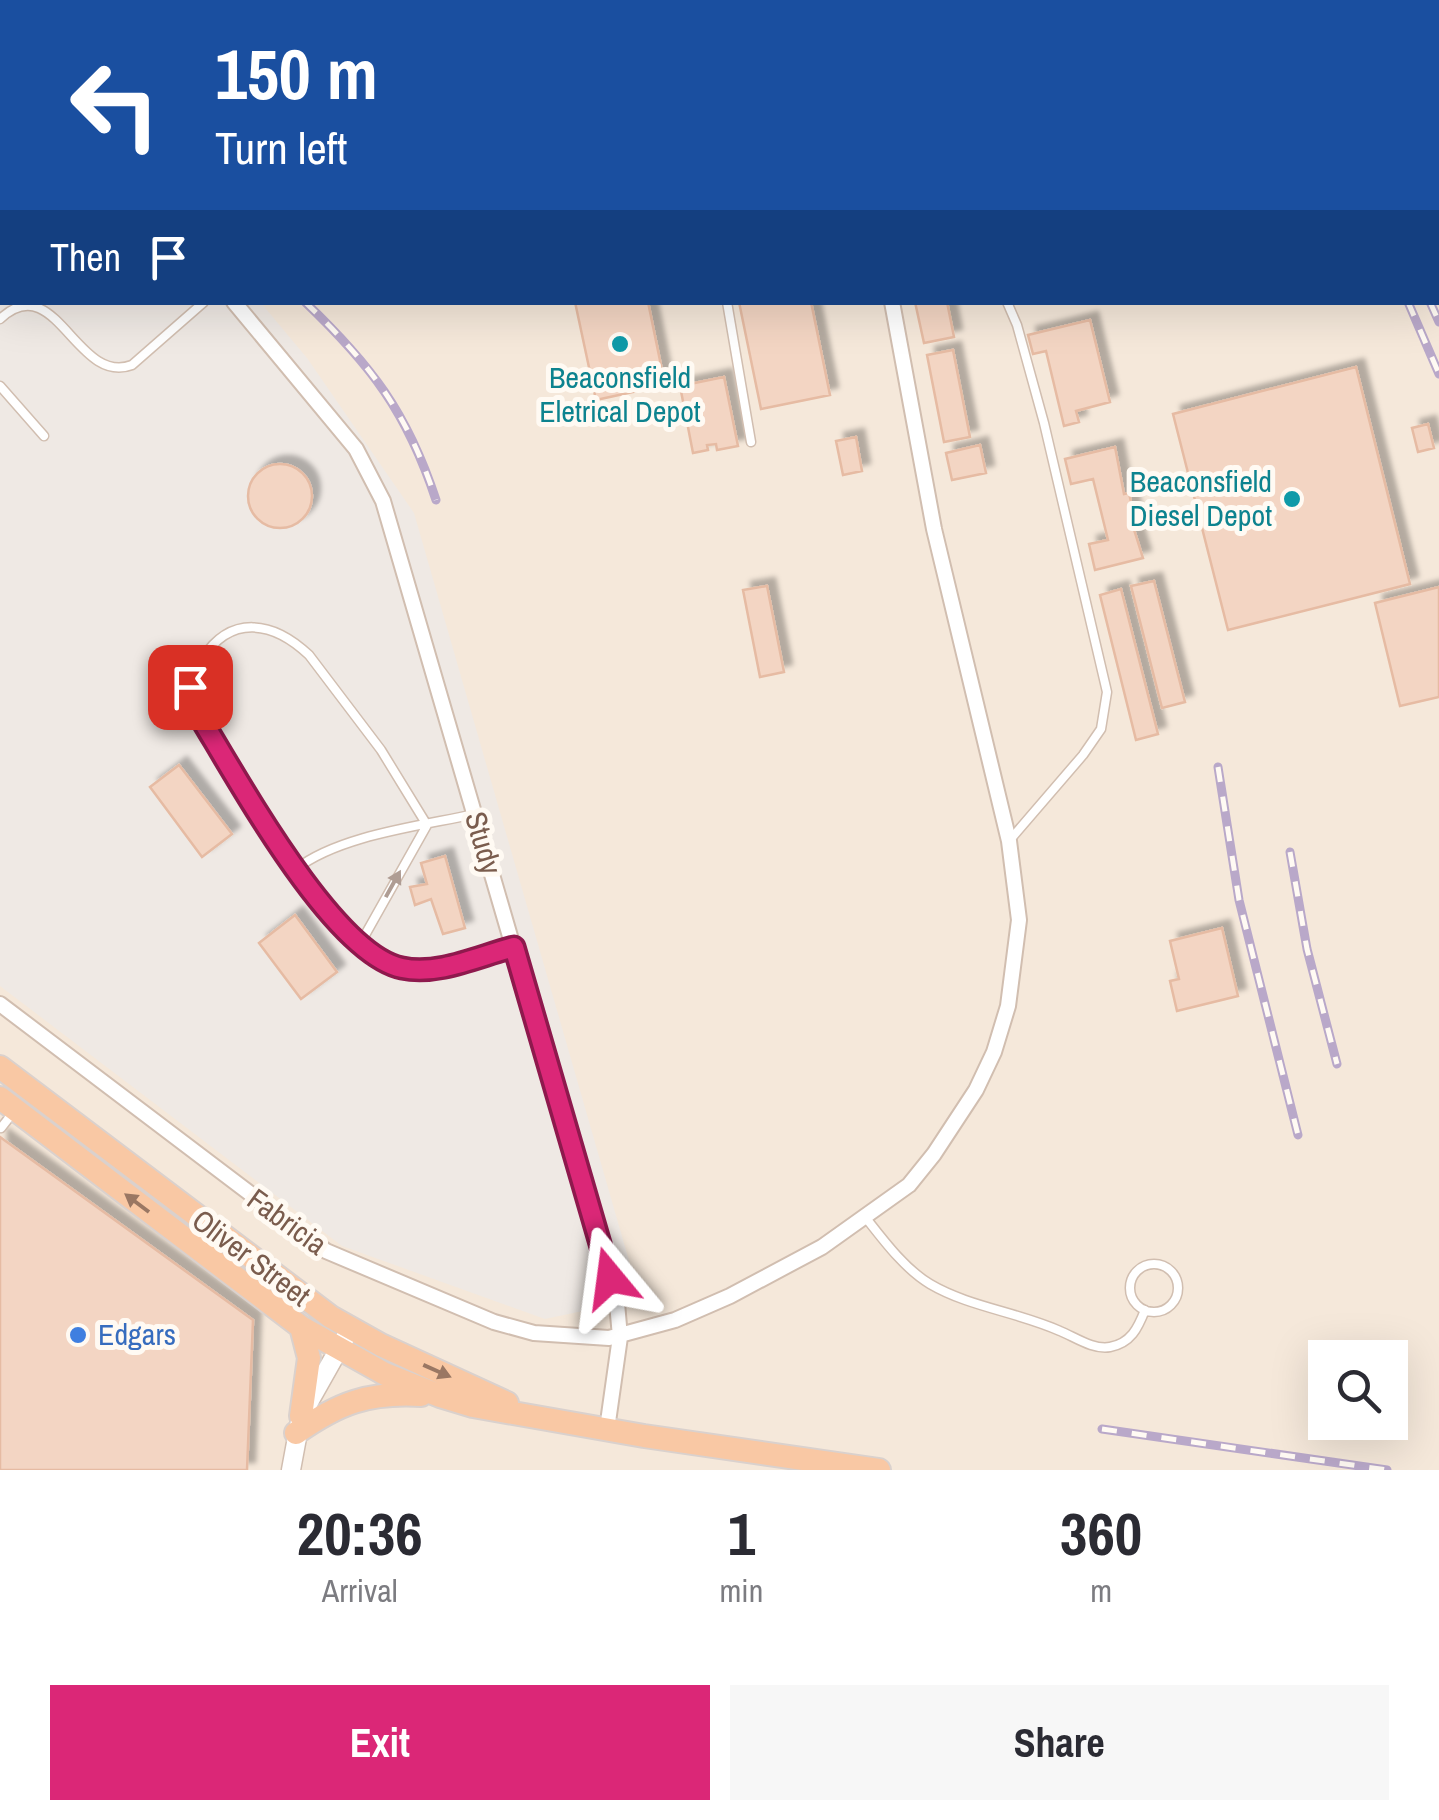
<!DOCTYPE html>
<style>
body{margin:0;font-family:"Archivo Narrow",sans-serif;background:#f7f7f7;color:#2b2b33;height:100vh;display:flex;flex-direction:column;font-size:38px;white-space:nowrap}
*{box-sizing:border-box;margin:0}
p{font-size:32px;color:#7c7c81}
.icon{flex:none;width:55px;height:55px;fill:none;stroke:currentColor;stroke-width:2;stroke-linecap:round;stroke-linejoin:round}
.map{position:relative;height:1470px;overflow:hidden}
.details{display:flex;flex-direction:column;background:#fff;flex:1}
.details>*{flex:none}
.hud{position:absolute;left:0px;top:0px;width:1440px;height:305px;box-shadow:0 10px 40px #0002;background:#1a4fa0;color:#fff;overflow:hidden}
.fabs{position:absolute;left:1308px;top:1340px;display:grid;gap:20px}
.fabs a{display:grid;place-items:center;width:100px;height:100px;border-radius:0px;background:#fff;box-shadow:0 10px 40px #0002;font-size:50px}
.pin{position:absolute;display:grid;place-items:center;width:85px;height:85px;color:#fff;margin:-42px;border-radius:20px;box-shadow:0 5px 15px #0006}
.me{position:absolute;width:110px;margin:-55px;rotate:344deg;stroke-linejoin:round;filter:drop-shadow(0 0 8px #0008)}
.turn{display:flex;align-items:center;gap:35px;height:210px;padding:0 50px;font-size:45px}
.turn .icon{width:130px;height:130px;stroke-width:2.5}
.turn b{display:block;font-size:70px;line-height:85px}
.then{display:flex;align-items:center;height:95px;padding:0 50px;background:#0003;gap:20px;font-size:38px}
.eta{display:flex;justify-content:space-evenly;align-items:center;height:170px;text-align:center}
.eta b{font-size:60px;font-weight:800;line-height:70px}
.primary-button{display:flex;gap:20px;margin-top:auto;padding:20px 50px}
.primary-button a{flex:1;height:115px;border-radius:0px;background:#db2777;color:#fff;font-size:40px;font-weight:800;line-height:115px;text-align:center}
.primary-button a+a{background:#f7f7f7;color:#2b2b33}
.map>svg:first-child{display:block}
</style>
<div class="map">
<svg width="1439" height="1470" viewBox="0 0 1439 1470">
<defs>
<filter id="shadow"><feDropShadow dx="8" dy="-8" stdDeviation="2.5" flood-color="#0004"/></filter>
</defs>
<rect width="100%" height="100%" fill="#fdf6ec"/>
<path fill="#f5e8da" fill-rule="evenodd" d="M 0,0 L 1439,0 L 1439,1470 L 0,1470 ZM 2,2 L 1438,2 L 1438,302 L 2,302 ZM 1325,1358 L 1390,1358 L 1390,1422 L 1325,1422 Z"/>
<path fill="#efe9e4" d="M 0,0 L 8,2 L 2,2 L 2,302 L 261,303 L 307,358 L 414,513 L 640,1299 L 545,1319 L 342,1246 L 0,986 Z"/>
<path fill="#f3d5c3" stroke="#e6bba3" stroke-width="2.5" filter="url(#shadow)" d="M 575,302 L 648,302 L 665,385 L 596,400 Z
M 739,302 L 811,302 L 830,395 L 761,409 Z
M 915,302 L 947,302 L 954,337 L 924,343 Z
M 1090,320 L 1110,402 L 1076,411 L 1079,422 L 1064,426 L 1046,351 L 1033,354 L 1028,335 Z
M 953,350 L 970,437 L 944,442 L 927,355 Z
M 1356,367 L 1410,584 L 1228,630 L 1173,414 Z
M 724,377 L 738,446 L 717,450 L 716,444 L 707,445 L 708,450 L 693,453 L 680,386 Z
M 1428,424 L 1434,448 L 1418,452 L 1412,428 Z
M 856,437 L 862,471 L 843,475 L 836,441 Z
M 980,445 L 986,473 L 952,480 L 946,453 Z
M 1115,447 L 1124,494 L 1129,493 L 1134,516 L 1130,517 L 1143,558 L 1095,570 L 1089,544 L 1108,540 L 1093,479 L 1071,484 L 1065,459 Z
M248 496a32 32 0 1 1 64 0a32 32 0 1 1-64 0Z
M 1154,581 L 1185,702 L 1162,708 L 1131,586 Z
M 767,586 L 784,672 L 760,677 L 743,590 Z
M 1439,587 L 1439,697 L 1400,706 L 1375,603 Z
M 1121,589 L 1158,734 L 1136,740 L 1100,595 Z
M 179,765 L 232,834 L 202,857 L 150,787 Z
M 445,856 L 465,928 L 443,934 L 431,899 L 415,905 L 410,887 L 427,884 L 421,863 Z
M 295,915 L 337,972 L 301,999 L 259,943 Z
M 1222,928 L 1238,996 L 1177,1011 L 1170,981 L 1179,979 L 1170,941 Z
M 0,1137 L 253,1320 L 247,1470 L 0,1470 Z"/>
<g fill="none" stroke-linecap="round" stroke-linejoin="round">
<g stroke="#d1beb0" stroke-width="11">
<path id="service" d="M 143,0 L 147,2
M 693,0 L 693,2
M 951,0 L 952,2
M 727,302 L 751,442
M 1007,302 L 1017,325 L 1044,423 L 1107,692 L 1101,729 L 1083,755 L 1009,841
M 0,319 C 56,267 76,386 132,365 L 204,302
M 0,386 L 44,436
M 296,869 C 340,835 421,826 475,814
M 360,944 L 427,825 L 381,750 L 309,655 C 273,621 231,614 202,659 C 191,676 189,685 192,704 L 322,908 C 401,988 412,975 514,947
M 1,1128 L 12,1114
M 866,1218 C 884,1241 905,1269 930,1284 C 969,1307 1018,1312 1060,1331 C 1075,1337 1093,1350 1110,1347 C 1131,1343 1138,1328 1145,1310
M1130 1288a24 24 0 1 1 48 0a24 24 0 1 1-48 0Z"/>
</g>
<g stroke="#d1beb0" stroke-width="18">
<path id="minor" d="M 828,0 L 829,2
M 0,25 L 2,28
M 234,302 L 356,449 L 383,501 L 617,1303 L 620,1337 L 607,1429
M 0,1004 L 326,1251 L 494,1322 L 534,1333 L 609,1338 L 675,1320 L 730,1296 L 822,1247 L 909,1185 L 934,1154 L 976,1090 L 994,1052 L 1008,1006 L 1019,920 L 1009,841 L 934,529 L 892,302"/>
</g>
<g stroke="#d1beb0" stroke-width="21">
<path id="tertiary" d="M 291,1470 L 301,1416 L 345,1338"/>
</g>
<g stroke="#dad1cd" stroke-width="26">
<path id="trunk" d="M 0,1067 L 331,1317 L 381,1345 L 507,1403
M 0,1098 L 301,1327 L 385,1374 L 440,1396 L 473,1406 L 644,1436 L 879,1470
M 301,1327 L 309,1358 L 301,1416
M 296,1433 C 339,1403 368,1392 421,1395"/>
</g>
<use href="#service" stroke="#fff" stroke-width="8"/>
<use href="#minor" stroke="#fff" stroke-width="14"/>
<use href="#tertiary" stroke="#fff" stroke-width="18"/>
<use href="#trunk" stroke="#f9c8a4" stroke-width="22"/>
<g stroke="#b9a8c9" stroke-width="9">
<path id="rail" d="M 40,0 L 42,2
M 1247,0 L 1248,2
M 1408,0 L 1409,2
M 380,2 L 380,0
M 1438,5 L 1439,8
M 1438,27 L 1439,30
M 1438,67 L 1439,71
M 1438,277 L 1439,279
M 305,302 C 371,365 407,412 436,500
M 1408,302 L 1439,374
M 1430,302 L 1439,322
M 1218,767 L 1239,900 L 1298,1135
M 1290,852 L 1307,949 L 1337,1064
M 1102,1429 L 1387,1470"/>
</g>
<use href="#rail" stroke="#fffaf3" stroke-width="5" stroke-dasharray="15" stroke-linecap="butt"/>
</g>
<defs><path id="oneway-solid" d="M-6-.8H1V-3.2L6.5 0L1 3.2V.8H-6Z" transform="scale(2.5)"/></defs>
<use fill="#af9d94" href="#oneway-solid" transform="translate(393 884) rotate(-61)"/>
<g fill="#9a7763">
<use href="#oneway-solid" transform="translate(137 1203) rotate(-143)"/>
<use href="#oneway-solid" transform="translate(437 1371) rotate(24)"/>
</g>
<g fill="none" stroke-linecap="round" stroke-linejoin="round">
<g stroke="#8e194d" stroke-width="25">
<path id="route" d="M 190,687 L 192,704 C 232,768 330,953 402,968 C 438,976 479,956 514,947 L 610,1278"/>
</g>
<use href="#route" stroke="#db2777" stroke-width="18"/>
</g>
<g fill="#0f9aa8" stroke="#fffaf3" stroke-width="4">
<circle cx="620" cy="344" r="10"/>
<circle cx="1292" cy="499" r="10"/>
</g>
<circle fill="#3f7fe0" stroke="#fffaf3" stroke-width="4" cx="78" cy="1335" r="10"/>
<g text-anchor="middle" stroke-width="10" stroke-linejoin="round" paint-order="stroke">
<g font-size="30" fill="#0d838f" stroke="#fffaf3">
<text x="620" y="388">Beaconsfield<tspan x="620" dy="34">Eletrical Depot</tspan></text>
<text x="1272" y="492" text-anchor="end">Beaconsfield<tspan x="1272" dy="34">Diesel Depot</tspan></text>
</g>
<g font-size="30" fill="#7a5c4d" stroke="#fffaf3">
<text transform="translate(483 843) rotate(74)" y="10">Study</text>
<text transform="translate(287 1222) rotate(36)" y="10">Fabricia</text>
<text transform="translate(251 1258) rotate(37)" y="10">Oliver Street</text>
</g>
<g font-size="30" fill="#366cbe" stroke="#fffaf3" text-anchor="start">
<text x="98" y="1345">Edgars</text>
</g>
</g>
</svg>
<div class="fabs">
<a><svg class="icon" aria-label="search" viewBox="0 0 24 24"><circle cx="10" cy="10" r="6"/><path d="M15 15l6 6"/></svg></a>
</div>
<div class="pin" style="left:190px;top:687px;background:#d93025"><svg class="icon" aria-label="arrive" viewBox="0 0 24 24"><path d="M6 21V4h12l-3 4 3 4H6"/></svg></div>
<svg class="me" style="left:610px;top:1278px" viewBox="-20 -20 40 40"><path d="M0-17L14 15 0 8-14 15z" fill="#db2777" stroke="#fff" stroke-width="4"/></svg>
<div class="hud">
<div class="turn"><svg class="icon" aria-label="left" viewBox="0 0 24 24"><path d="M17 20v-9H6M10 6l-5 5 5 5"/></svg><div><b>150 m</b>Turn left</div></div>
<div class="then">Then<svg class="icon" aria-label="arrive" viewBox="0 0 24 24"><path d="M6 21V4h12l-3 4 3 4H6"/></svg></div>
</div>
</div>
<section class="details">
<div class="eta">
<div><b>20:36</b><p>Arrival</p></div>
<div><b>1</b><p>min</p></div>
<div><b>360</b><p>m</p></div>
</div>
<div class="primary-button"><a>Exit</a><a>Share</a></div>
</section>
